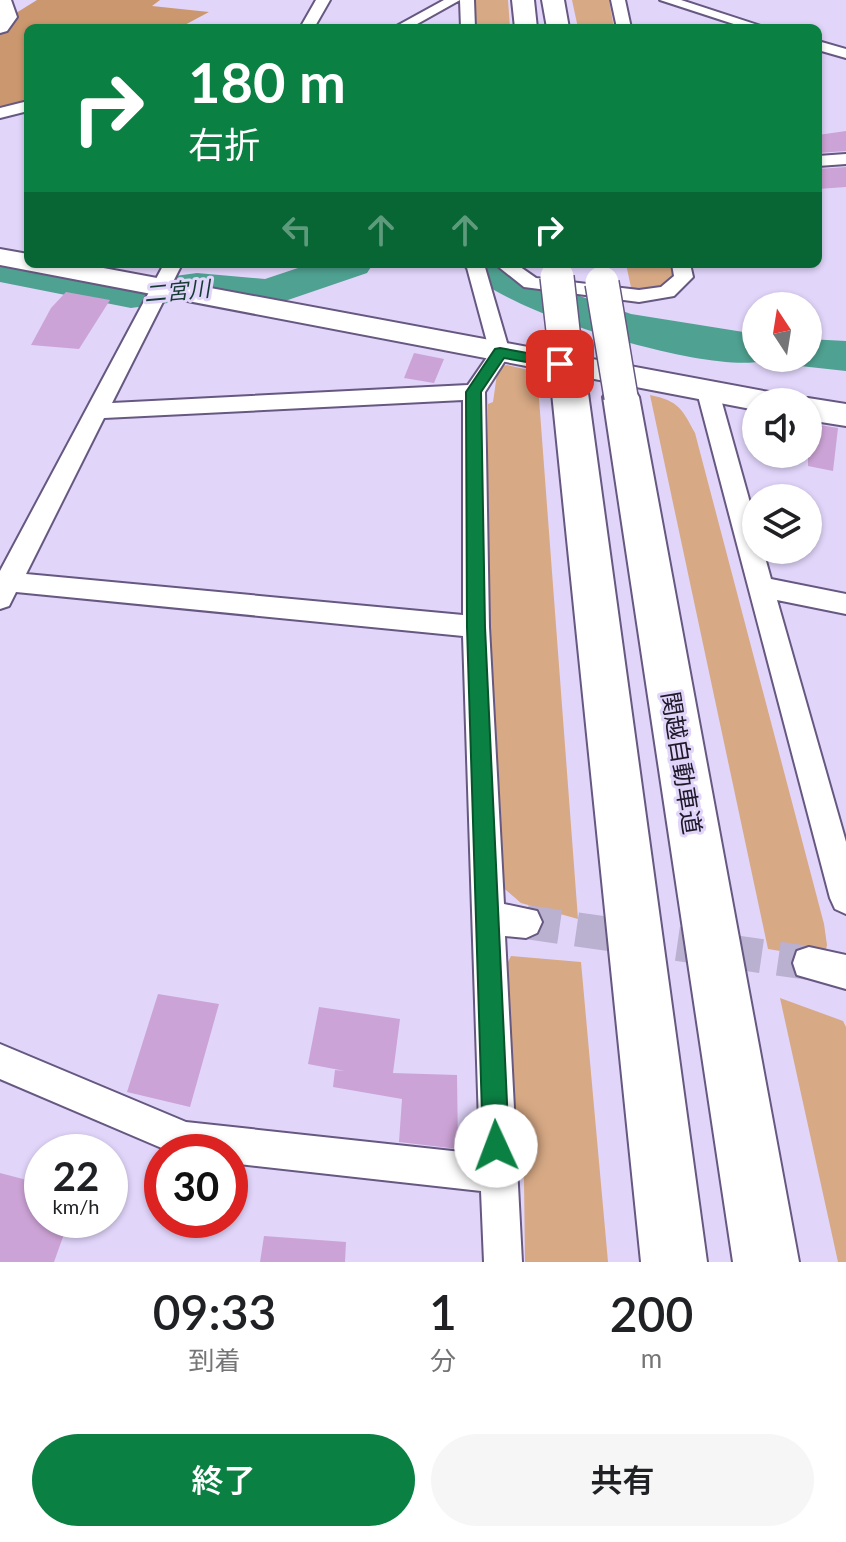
<!DOCTYPE html>
<html lang="ja">
<meta charset="utf-8">
<style>
body{margin:0;font-family:Lato,"Noto Sans JP",sans-serif;background:#f6f6f6;color:#202124;height:100vh;display:flex;flex-direction:column;font-size:30px;white-space:nowrap}
*{box-sizing:border-box;margin:0}
p{font-size:26px;color:#757577}
.icon{flex:none;width:44px;height:44px;fill:none;stroke:currentColor;stroke-width:2;stroke-linecap:round;stroke-linejoin:round}
.map{position:relative;height:1262px;overflow:hidden}
.sheet{display:flex;flex-direction:column;background:#fff;flex:1}
.sheet>*{flex:none}
.banner{position:absolute;left:24px;top:24px;width:798px;height:244px;border-radius:12px;box-shadow:0 2px 6px #0004;background:#0b8043;color:#fff;overflow:hidden}
.needle{width:52px;rotate:348deg}
.controls{position:absolute;left:742px;top:292px;display:grid;gap:16px}
.controls a{display:grid;place-items:center;width:80px;height:80px;border-radius:50%;background:#fff;box-shadow:0 2px 6px #0004;font-size:40px}
.speed{position:absolute;left:24px;top:1134px;display:flex;gap:16px;font-size:40px;font-weight:700;text-align:center}
.speed>*{display:grid;place-content:center;width:104px;height:104px;border-radius:50%;background:#fff;box-shadow:0 2px 6px #0004;line-height:1}
.speed small{font-size:20px;font-weight:400}
.speed .limit{border:12px solid #d22;background:#fff;color:#111}
.pin{position:absolute;display:grid;place-items:center;width:68px;height:68px;color:#fff;margin:-34px;border-radius:16px;box-shadow:0 4px 12px #0006}
.me{position:absolute;width:88px;margin:-44px;rotate:358deg;stroke-linejoin:round;filter:drop-shadow(0 0 6px #0008)}
.turn{display:flex;align-items:center;gap:28px;height:168px;padding:0 32px;font-size:36px}
.turn .icon{width:104px;height:104px;stroke-width:2.5}
.turn b{display:block;font-size:56px;line-height:68px}
.lanes{display:flex;align-items:center;height:76px;padding:0 32px;background:#0003;justify-content:center;gap:40px;direction:ltr}
.lanes .off{opacity:.35}
.eta{display:flex;justify-content:space-evenly;align-items:center;height:136px;text-align:center}
.eta b{font-size:48px;font-weight:600;line-height:56px}
.button{display:flex;gap:16px;margin-top:auto;padding:16px 32px}
.button a{flex:1;height:92px;border-radius:48px;background:#0b8043;color:#fff;font-size:32px;font-weight:600;line-height:92px;text-align:center}
.button a+a{background:#f6f6f6;color:#202124}
.map>svg:first-child{display:block}
</style>
<div class="map">
<svg width="846" height="1262" viewBox="0 0 846 1262">
<rect width="100%" height="100%" fill="#e1d5fa"/>
<path fill="#d7a985" d="M 473,0 L 508,0 L 510,28 L 476,28 Z
M 572,0 L 609,0 L 614,28 L 578,28 Z
M 626,264 L 670,264 L 674,282 L 666,289 L 632,292 Z
M 507,365 L 537,372 L 578,919 L 521,903 L 500,885 L 488,621 L 488,404 L 493,402 L 498,367 Z
M 650,395 C 679,401 682,409 695,433 L 824,924 L 827,945 L 824,958 L 768,949 Z
M 511,956 L 581,962 L 608,1262 L 525,1262 L 524,1180 L 510,1088 L 500,978 Z
M 780,998 L 843,1021 L 846,1027 L 846,1262 L 838,1262 Z"/>
<path fill="#cb976e" d="M 37,0 L 160,0 L 152,6 L 209,12 L 179,28 L 28,28 L 28,110 L 0,116 L 0,23 Z"/>
<g fill="none" stroke-linecap="round" stroke-linejoin="round">
<path fill="#4fa191" fill-rule="evenodd" d="M 0,256 L 131,282 L 197,273 L 265,279 L 310,264 L 373,264 L 367,273 L 285,301 L 243,306 L 197,299 L 131,308 L 0,282 Z
M 461,264 L 513,264 L 557,288 L 631,314 L 756,334 L 756,358 L 773,358 C 725,382 492,310 461,264 Z
M 808,339 L 846,341 L 846,371 L 791,365 L 787,358 L 808,358 Z"/>
</g>
<path fill="#cca3d6" d="M 846,131 L 846,151 L 818,153 L 818,135 Z
M 846,167 L 846,187 L 818,189 L 818,169 Z
M 66,292 L 110,300 L 79,349 L 31,345 L 51,308 Z
M 414,353 L 444,359 L 434,383 L 404,378 Z
M 808,423 L 838,428 L 833,471 L 808,466 Z
M 158,994 L 219,1004 L 190,1107 L 127,1092 Z
M 319,1007 L 400,1019 L 393,1073 L 457,1075 L 458,1149 L 399,1142 L 402,1099 L 333,1087 L 335,1070 L 345,1071 L 308,1064 Z
M 0,1173 L 42,1184 L 42,1220 L 69,1220 L 54,1262 L 0,1262 Z
M 264,1236 L 346,1242 L 345,1262 L 260,1262 Z"/>
<g fill="none" stroke-linecap="round" stroke-linejoin="round">
<path stroke="#bab0d0" stroke-width="34" stroke-dasharray="34 17" stroke-linecap="butt" d="M 526,922 L 809,963"/>
<g stroke="#665880" stroke-width="4">
<path id="street" d="M 316,0 L 330,0 L 314,28 L 300,28 Z
M 444,0 L 474,0 L 475,28 L 461,28 L 460,0 L 410,28 L 393,28 Z
M 611,0 L 625,0 L 631,28 L 617,28 Z
M 660,0 L 681,0 L 767,28 L 746,28 Z
M 818,41 L 846,49 L 846,58 L 818,50 Z
M 28,101 L 28,111 L 0,118 L 0,108 Z
M 846,154 L 846,164 L 818,166 L 818,156 Z
M 164,264 L 182,264 L 112,403 L 468,385 L 490,353 L 466,264 L 484,264 L 510,353 L 485,392 L 489,627 L 504,904 L 537,911 L 542,922 L 537,933 L 526,938 L 505,936 L 522,1262 L 484,1262 L 481,1191 L 230,1163 L 230,1152 L 171,1152 L 0,1079 L 0,1044 L 186,1122 L 480,1154 L 463,636 L 16,592 L 9,606 L 0,609 L 0,571 ZM 463,400 L 463,615 L 26,574 L 104,418 Z
M 495,264 L 516,264 L 536,278 L 639,290 L 661,287 L 674,276 L 672,264 L 690,264 L 693,277 L 674,296 L 639,302 L 524,287 Z
M 708,385 L 719,392 L 756,524 L 756,550 L 763,550 L 771,579 L 846,594 L 846,614 L 777,600 L 846,842 L 846,914 L 835,909 L 830,898 L 697,392 Z
M 809,947 L 846,955 L 846,989 L 797,975 L 793,963 L 797,951 Z"/>
</g>
<g stroke="#665880" stroke-width="4">
<path id="secondary" d="M 0,0 L 11,0 L 17,17 L 7,31 L 0,33 Z
M 0,249 L 28,254 L 28,264 L 82,264 L 769,392 L 780,395 L 785,402 L 756,402 L 756,410 L 0,265 Z
M 808,398 L 846,404 L 846,426 L 808,420 L 808,402 L 797,402 Z"/>
</g>
<g stroke="#665880" stroke-width="4">
<path id="highway" d="M 512,0 L 534,0 L 537,28 L 515,28 Z
M 542,0 L 564,0 L 569,28 L 547,28 Z
M 570,381 L 583,385 L 588,393 L 707,1262 L 641,1262 L 552,393 L 557,385 Z
M 621,385 L 634,389 L 639,397 L 799,1262 L 733,1262 L 603,397 L 608,389 Z"/>
</g>
<use href="#street" fill="#fff" fill-rule="evenodd"/>
<use href="#secondary" fill="#fff" fill-rule="evenodd"/>
<use href="#highway" fill="#fff" fill-rule="evenodd"/>
<g stroke="#665880" stroke-width="36" stroke-linecap="butt">
<path id="highway-bridge" d="M 557,277 L 570,393
M 602,283 L 621,397"/>
</g>
<use href="#highway-bridge" stroke="#fff" stroke-width="33"/>
</g>
<path fill="#0b8043" stroke="#07532c" stroke-width="2" d="M 500,348 L 560,359 L 567,364 L 560,368 L 504,358 L 481,392 L 485,627 L 509,1146 L 505,1155 L 496,1159 L 487,1155 L 483,1146 L 467,627 L 466,392 L 495,349 Z"/>
<g text-anchor="middle" stroke-width="6" stroke-linejoin="round" paint-order="stroke">
<g font-size="22" font-style="italic" fill="#143a33" stroke="#e1d5fa">
<text transform="translate(177 291) rotate(-5)" y="8">二宮川</text>
</g>
<g font-size="24" fill="#1f1a2a" stroke="#e1d5fa">
<text transform="translate(681 763) rotate(81)" y="8">関越自動車道</text>
</g>
</g>
</svg>
<div class="controls">
<a><svg class="needle" viewBox="-14 -14 28 28"><path d="M0-13l5 13h-10z" fill="#e53935"/><path d="M0 13l5-13h-10z" fill="#757577"/></svg></a>
<a><svg class="icon" aria-label="sound" viewBox="0 0 24 24"><path d="M4 9h4l5-4v14l-5-4H4zM17 9q2 3 0 6"/></svg></a>
<a><svg class="icon" aria-label="layers" viewBox="0 0 24 24"><path d="M12 4l9 5-9 5-9-5zM3 14l9 5 9-5"/></svg></a>
</div>
<div class="speed"><div>22<small>km/h</small></div><div class="limit">30</div></div>
<div class="pin" style="left:560px;top:364px;background:#d93025"><svg class="icon" aria-label="arrive" viewBox="0 0 24 24"><path d="M6 21V4h12l-3 4 3 4H6"/></svg></div>
<svg class="me" style="left:496px;top:1146px" viewBox="-20 -20 40 40"><circle r="19" fill="#fff"/><path d="M0-13L10 11 0 6-10 11z" fill="#0b8043"/></svg>
<div class="banner">
<div class="turn"><svg class="icon" aria-label="right" viewBox="0 0 24 24"><path d="M7 20v-9h11M14 6l5 5-5 5"/></svg><div><b>180 m</b>右折</div></div>
<div class="lanes"><svg class="icon off" aria-label="left" viewBox="0 0 24 24"><path d="M17 20v-9H6M10 6l-5 5 5 5"/></svg><svg class="icon off" aria-label="ahead" viewBox="0 0 24 24"><path d="M12 20V5M6 11l6-6 6 6"/></svg><svg class="icon off" aria-label="ahead" viewBox="0 0 24 24"><path d="M12 20V5M6 11l6-6 6 6"/></svg><svg class="icon" aria-label="right" viewBox="0 0 24 24"><path d="M7 20v-9h11M14 6l5 5-5 5"/></svg></div>
</div>
</div>
<section class="sheet">
<div class="eta">
<div><b>09:33</b><p>到着</p></div>
<div><b>1</b><p>分</p></div>
<div><b>200</b><p>m</p></div>
</div>
<div class="button"><a>終了</a><a>共有</a></div>
</section>
